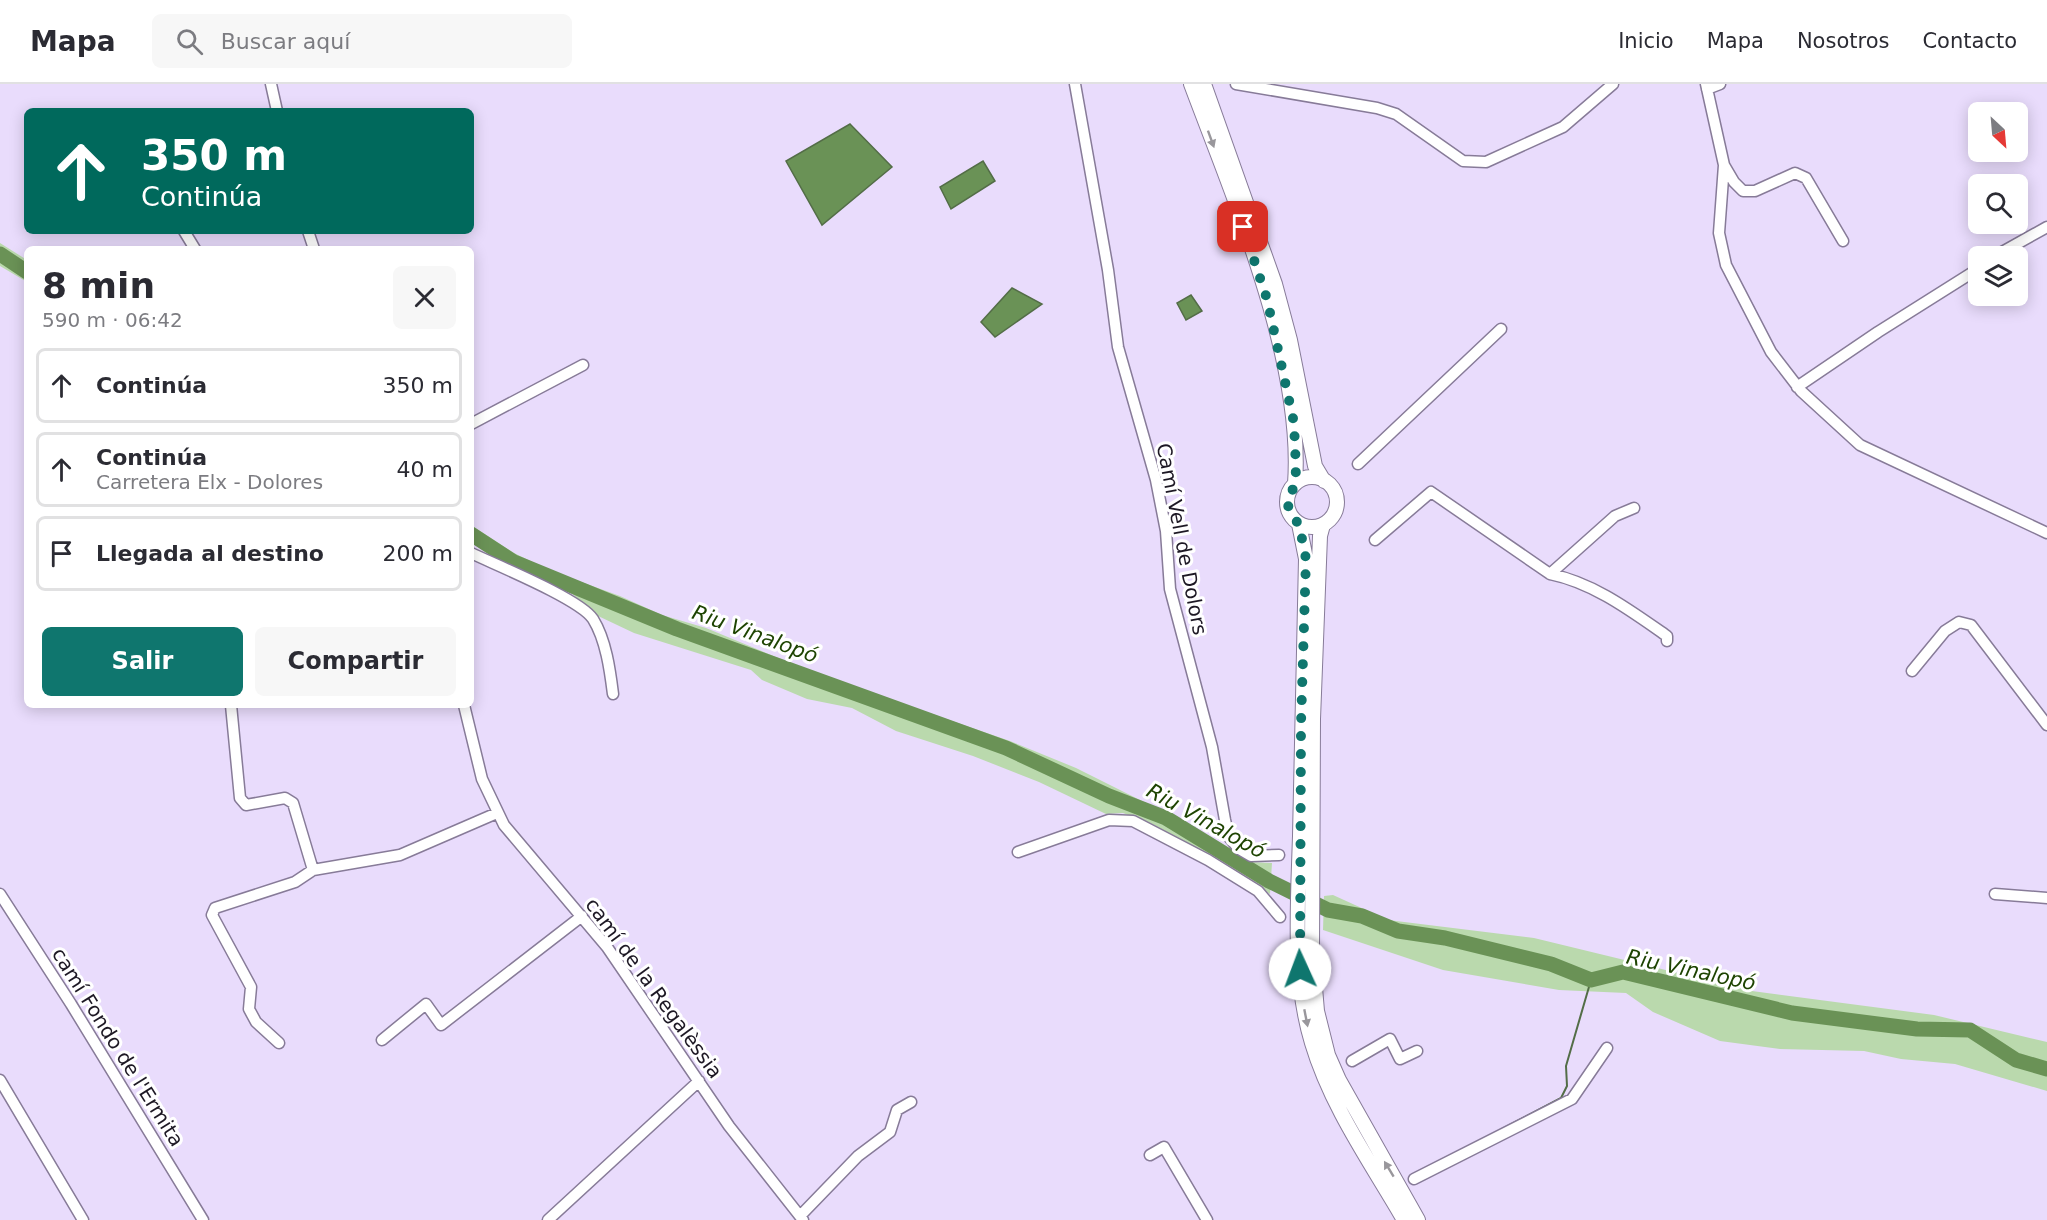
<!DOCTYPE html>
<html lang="es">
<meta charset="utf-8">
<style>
body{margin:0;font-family:"DejaVu Sans",sans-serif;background:#f7f7f7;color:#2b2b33;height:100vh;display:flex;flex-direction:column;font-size:22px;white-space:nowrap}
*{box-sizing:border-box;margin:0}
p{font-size:20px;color:#7c7c81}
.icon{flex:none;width:33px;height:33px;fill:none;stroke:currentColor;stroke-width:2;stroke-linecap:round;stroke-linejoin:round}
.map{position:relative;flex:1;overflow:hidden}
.side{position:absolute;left:24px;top:162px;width:450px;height:462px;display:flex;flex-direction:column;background:#fff;border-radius:9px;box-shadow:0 3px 15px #0003}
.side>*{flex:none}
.hud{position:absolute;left:24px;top:24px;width:450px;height:126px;border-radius:9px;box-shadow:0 3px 15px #0003;background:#00695c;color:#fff;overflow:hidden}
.needle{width:39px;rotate:154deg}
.tools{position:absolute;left:1968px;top:18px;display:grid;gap:12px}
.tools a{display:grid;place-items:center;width:60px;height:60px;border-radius:9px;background:#fff;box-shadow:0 3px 15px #0003;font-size:30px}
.pin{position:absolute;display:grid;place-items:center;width:51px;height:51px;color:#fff;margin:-26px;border-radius:12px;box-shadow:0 3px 9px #0006}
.me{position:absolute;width:66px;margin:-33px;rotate:358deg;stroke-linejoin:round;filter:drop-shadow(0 0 4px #0008)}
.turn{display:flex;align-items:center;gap:21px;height:126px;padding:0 18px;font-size:27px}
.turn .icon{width:78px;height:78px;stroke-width:2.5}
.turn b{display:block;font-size:42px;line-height:51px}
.round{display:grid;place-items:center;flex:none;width:63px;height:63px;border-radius:9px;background:#f7f7f7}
.head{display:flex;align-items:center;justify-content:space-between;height:102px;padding:0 18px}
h1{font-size:36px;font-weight:700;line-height:45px}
.button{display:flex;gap:12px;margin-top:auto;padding:12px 18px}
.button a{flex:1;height:69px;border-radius:9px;background:#0f766e;color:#fff;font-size:24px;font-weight:700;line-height:69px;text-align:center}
.button a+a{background:#f7f7f7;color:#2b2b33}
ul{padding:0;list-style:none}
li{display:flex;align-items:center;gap:18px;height:75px;margin:0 12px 9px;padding:0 6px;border:3px solid #e1e1e2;border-radius:9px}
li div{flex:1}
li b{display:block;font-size:22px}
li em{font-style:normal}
header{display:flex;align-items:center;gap:36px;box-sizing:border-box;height:84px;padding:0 30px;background:#fff;border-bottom:2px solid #e1e1e2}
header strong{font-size:28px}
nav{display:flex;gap:33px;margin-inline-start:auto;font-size:21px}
.search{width:420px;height:54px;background:#f7f7f7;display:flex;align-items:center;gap:15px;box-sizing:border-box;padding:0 21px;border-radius:9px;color:#7c7c81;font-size:22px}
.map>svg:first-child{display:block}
</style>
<header>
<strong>Mapa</strong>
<div class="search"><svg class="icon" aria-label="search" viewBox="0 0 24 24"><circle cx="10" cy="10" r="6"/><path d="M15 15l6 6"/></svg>Buscar aquí</div>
<nav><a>Inicio</a><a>Mapa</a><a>Nosotros</a><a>Contacto</a></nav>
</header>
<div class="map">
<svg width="2047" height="1136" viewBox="0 0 2047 1136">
<rect width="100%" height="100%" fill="#e9dcfc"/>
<path fill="#bad9ad" d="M 0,159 L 27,176 L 27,198 L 0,182 Z
M 471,441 L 514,469 L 551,487 L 620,512 L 662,531 L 706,544 L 822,592 L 1010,657 L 1076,684 L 1184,738 L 1251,778 L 1272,779 L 1270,810 L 1215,775 L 1154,741 L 1123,729 L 1106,730 L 1039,698 L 973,672 L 896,647 L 852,624 L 807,615 L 762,596 L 751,586 L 634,549 L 596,531 L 568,506 L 507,479 L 471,458 Z
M 1333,811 L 1388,836 L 1534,854 L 1752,907 L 1934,931 L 2047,958 L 2047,1007 L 1955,980 L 1901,975 L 1864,967 L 1780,965 L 1720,957 L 1653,928 L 1626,909 L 1559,906 L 1443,886 L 1323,846 L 1324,812 Z"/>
<path fill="#6a9256" stroke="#536d47" stroke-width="1.5" d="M 850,40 L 892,83 L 822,141 L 786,77 Z
M 983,77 L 995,97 L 951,125 L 940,103 Z
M 1012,204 L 1042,220 L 995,253 L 981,238 Z
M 1191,211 L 1202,227 L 1186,236 L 1177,219 Z"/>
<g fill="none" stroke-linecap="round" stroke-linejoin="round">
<path stroke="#536d47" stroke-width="2" d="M 1502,1045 L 1561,1014 L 1567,1002 L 1566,982 L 1591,896"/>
<path stroke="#6a9256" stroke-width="15" d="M 0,170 L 27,188
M 471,450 L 514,478 L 677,545 L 1006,664 L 1109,712 L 1166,734 L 1269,797 L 1328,826 L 1362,832 L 1398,847 L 1445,854 L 1551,880 L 1591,896 L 1623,888 L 1792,929 L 1917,945 L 1970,946 L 2016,976 L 2047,985"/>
<g stroke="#877b98" stroke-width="13">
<path id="minor" d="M 271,0 L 277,27
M 1075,0 L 1108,186 L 1118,263 L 1156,396 L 1166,447 L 1170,505 L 1212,663 L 1225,736 L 1229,753 L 1239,765 L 1251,772 L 1279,771
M 1236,0 L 1377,24 L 1396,30 L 1463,77 L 1486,78 L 1563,43 L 1613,0
M 1706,0 L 1724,81 L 1719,149 L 1726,181 L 1771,268 L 1801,307 L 1860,361 L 2047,449
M 1707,5 L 1720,0
M 1724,81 L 1734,98 L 1743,107 L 1755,107 L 1795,89 L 1806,94 L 1843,157
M 184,147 L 195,165
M 308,147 L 314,165
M 1995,172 L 2047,143
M 1797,303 L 1878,248 L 1978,185
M 471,340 L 583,281
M 1358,380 L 1501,245
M 1375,456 L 1431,408 L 1550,490 L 1615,432 L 1634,424
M 471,469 C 496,481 580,515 593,535 C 606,556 610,586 613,610
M 1550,490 C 1594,499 1631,527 1667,552 L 1667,557
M 1912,587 L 1945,547 L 1959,538 L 1971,541 L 2047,641
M 231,621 L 240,714 L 246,721 L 285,714 L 293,719 L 313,786
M 464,621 L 482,695 L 504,741 L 607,863 L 729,1042 L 803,1136
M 1018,768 L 1109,736 L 1133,737 L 1208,776 L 1258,807 L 1280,833
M 0,810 L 71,920 L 203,1136
M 1995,810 L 2047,814
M 382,956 L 426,920 L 441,941 L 582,832
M 279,959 L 256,938 L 249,925 L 251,903 L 212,831 L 215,824 L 295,798 L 313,786 L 400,771 L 497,729
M 1352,977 L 1390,955 L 1400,975 L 1417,967
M 0,996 L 83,1136
M 1150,1071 L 1164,1063 L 1207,1136
M 1414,1095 L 1572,1015 L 1607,964
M 800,1132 L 858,1072 L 890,1048 L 897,1026 L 911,1018
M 548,1136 L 699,997"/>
</g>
<g stroke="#877b98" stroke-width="16">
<path id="secondary" d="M 1191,0 C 1234,115 1304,277 1295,400
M 1204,0 L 1275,200 L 1290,256 L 1315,382 L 1324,397
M1287 418a25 25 0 1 1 50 0a25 25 0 1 1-50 0Z
M 1299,440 L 1306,475 C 1304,567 1302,659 1300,752 C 1298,819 1292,893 1312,959 C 1331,1023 1371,1079 1404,1136
M 1323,441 L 1320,452 L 1313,635 L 1312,869 L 1317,927 L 1328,971 L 1339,996 L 1418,1136"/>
</g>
<use href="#minor" stroke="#fff" stroke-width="10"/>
<use href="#secondary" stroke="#fff" stroke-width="14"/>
</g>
<defs><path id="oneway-solid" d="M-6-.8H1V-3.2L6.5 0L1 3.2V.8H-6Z" transform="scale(1.5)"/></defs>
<g fill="#99979c">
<use href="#oneway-solid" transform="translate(1211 55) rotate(70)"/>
<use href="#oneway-solid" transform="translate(1306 934) rotate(79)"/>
<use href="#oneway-solid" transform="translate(1389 1085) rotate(-121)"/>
</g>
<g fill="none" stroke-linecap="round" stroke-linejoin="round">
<path stroke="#0f766e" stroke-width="10" stroke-dasharray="0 18" d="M 1243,143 L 1267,215 L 1294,339 L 1296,385 L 1295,400 L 1287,419 L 1293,434 L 1299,440 L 1306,475 L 1301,640 L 1300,885"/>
</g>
<g text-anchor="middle" stroke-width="6" stroke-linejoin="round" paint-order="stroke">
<g font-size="20" fill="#1d1824" stroke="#fff">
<text transform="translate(1182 455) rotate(79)" y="7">Camí Vell de Dolors</text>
<text transform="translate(654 904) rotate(54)" y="7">camí de la Regalèssia</text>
<text transform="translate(118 963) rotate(58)" y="7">camí Fondo de l'Ermita</text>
</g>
<g font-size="21" font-style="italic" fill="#1e4402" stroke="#fff">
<text transform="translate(755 550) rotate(20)" y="7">Riu Vinalopó</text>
<text transform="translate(1206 737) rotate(29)" y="7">Riu Vinalopó</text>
<text transform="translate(1691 886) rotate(12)" y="7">Riu Vinalopó</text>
</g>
</g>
</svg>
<div class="tools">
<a><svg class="needle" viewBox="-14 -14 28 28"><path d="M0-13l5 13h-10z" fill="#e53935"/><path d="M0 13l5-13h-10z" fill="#7c7c81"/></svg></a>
<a><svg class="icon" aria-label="search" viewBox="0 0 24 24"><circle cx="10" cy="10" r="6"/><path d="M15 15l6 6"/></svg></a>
<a><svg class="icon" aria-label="layers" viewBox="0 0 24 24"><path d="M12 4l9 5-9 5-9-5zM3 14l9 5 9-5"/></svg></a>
</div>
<div class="pin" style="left:1243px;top:143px;background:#d93025"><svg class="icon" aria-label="arrive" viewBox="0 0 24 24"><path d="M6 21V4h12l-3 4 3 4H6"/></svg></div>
<svg class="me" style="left:1300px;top:885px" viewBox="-20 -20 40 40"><circle r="19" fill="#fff"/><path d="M0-13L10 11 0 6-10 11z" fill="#0f766e"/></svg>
<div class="hud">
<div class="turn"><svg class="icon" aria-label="ahead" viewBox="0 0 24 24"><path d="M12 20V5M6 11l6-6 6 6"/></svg><div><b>350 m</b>Continúa</div></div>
</div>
<section class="side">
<div class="head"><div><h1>8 min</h1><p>590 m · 06:42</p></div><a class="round"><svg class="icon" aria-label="close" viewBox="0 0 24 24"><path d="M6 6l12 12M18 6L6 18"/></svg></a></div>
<ul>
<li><svg class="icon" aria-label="ahead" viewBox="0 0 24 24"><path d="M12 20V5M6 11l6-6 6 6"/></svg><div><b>Continúa</b></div><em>350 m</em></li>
<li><svg class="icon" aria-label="ahead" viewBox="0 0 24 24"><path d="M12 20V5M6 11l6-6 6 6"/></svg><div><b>Continúa</b><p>Carretera Elx - Dolores</p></div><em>40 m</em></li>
<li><svg class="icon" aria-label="arrive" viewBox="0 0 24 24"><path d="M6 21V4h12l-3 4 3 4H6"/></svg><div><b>Llegada al destino</b></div><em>200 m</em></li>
</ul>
<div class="button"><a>Salir</a><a>Compartir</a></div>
</section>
</div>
